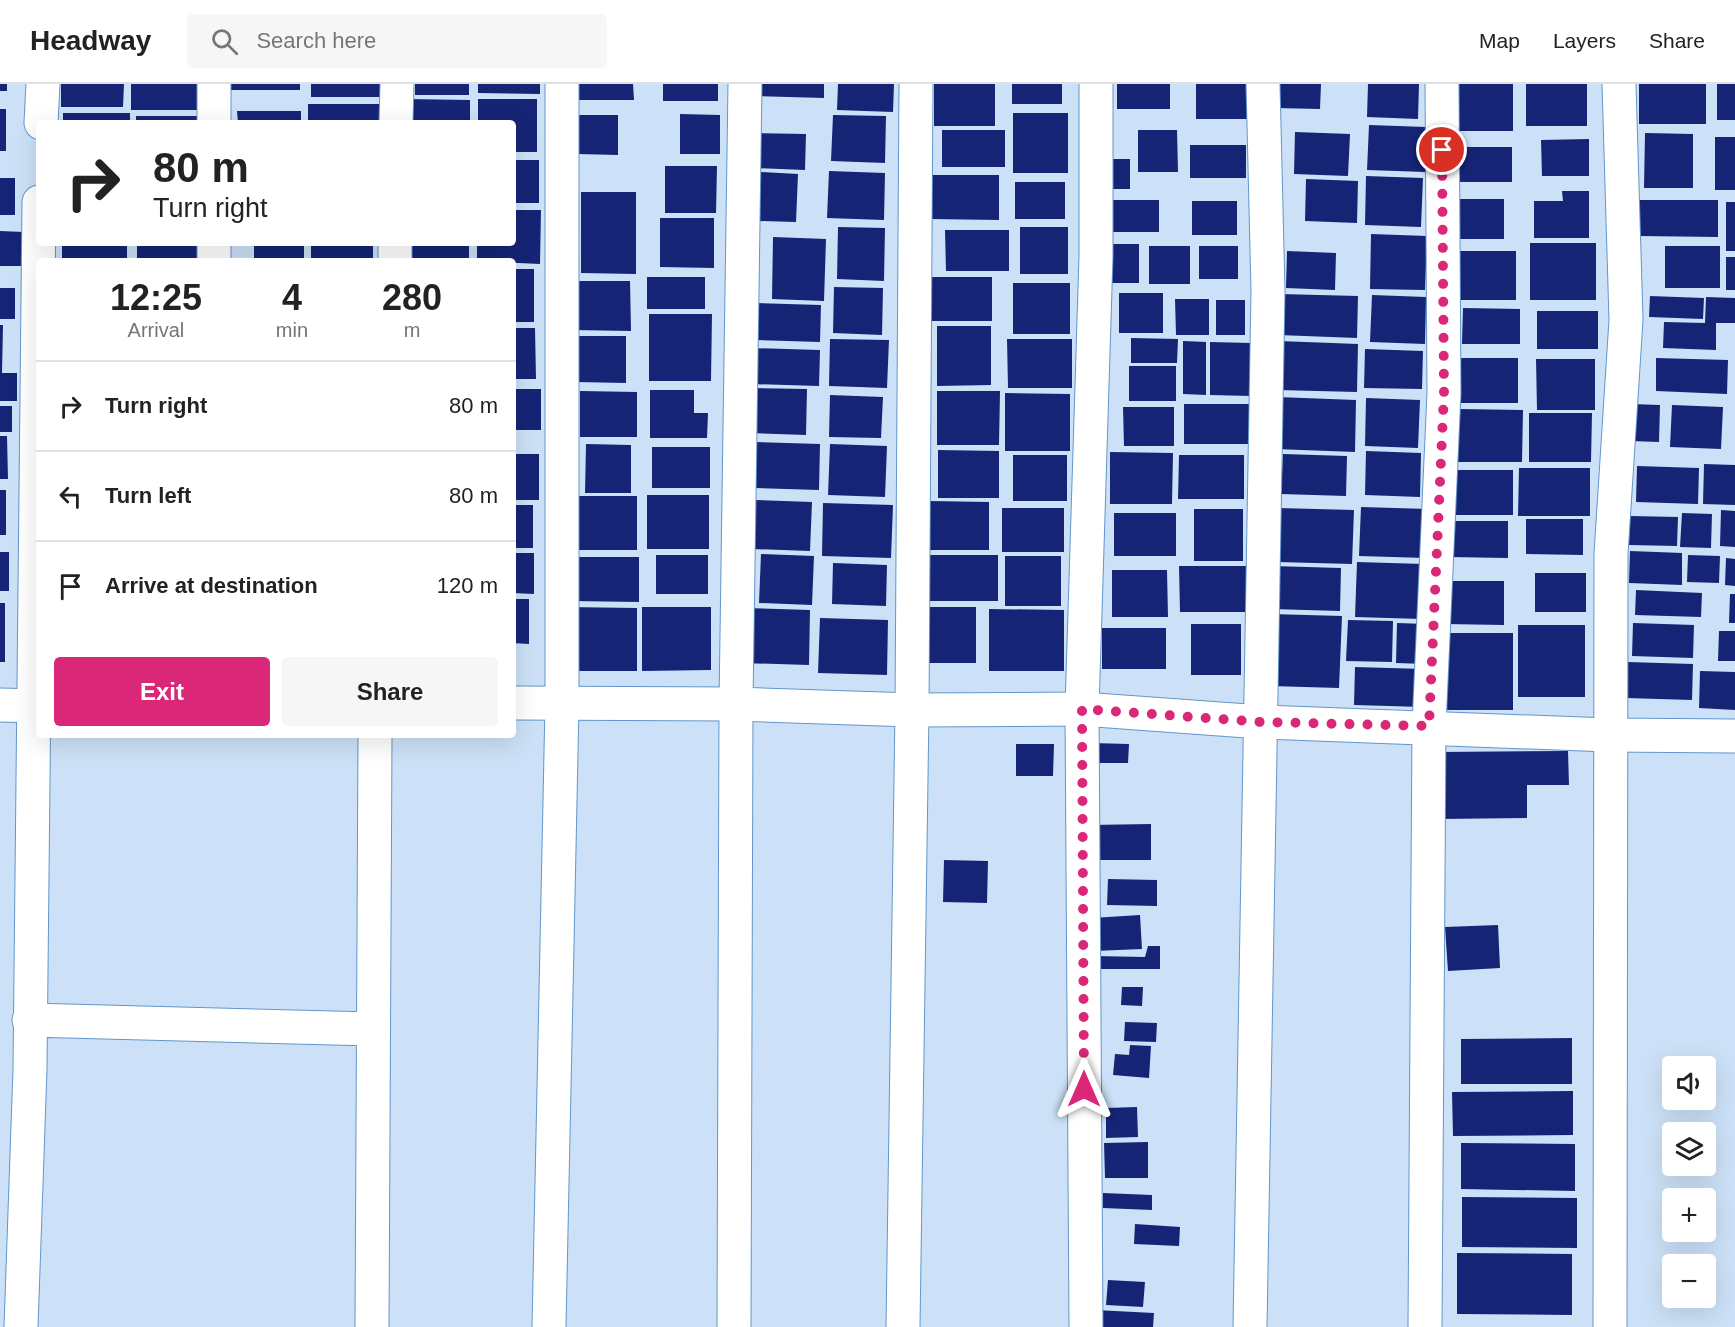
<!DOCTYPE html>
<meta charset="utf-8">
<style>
body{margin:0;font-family:Arial,sans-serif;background:#f6f6f6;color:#222;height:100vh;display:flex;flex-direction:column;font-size:22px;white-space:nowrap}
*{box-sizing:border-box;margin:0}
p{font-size:20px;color:#767676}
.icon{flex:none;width:33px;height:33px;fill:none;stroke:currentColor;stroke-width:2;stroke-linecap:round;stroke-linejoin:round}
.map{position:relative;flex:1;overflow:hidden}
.panel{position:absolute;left:36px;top:174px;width:480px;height:480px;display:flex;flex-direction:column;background:#fff;border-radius:6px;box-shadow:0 6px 24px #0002}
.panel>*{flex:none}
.top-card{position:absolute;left:36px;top:36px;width:480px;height:126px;border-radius:6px;box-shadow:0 6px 24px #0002;background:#fff;color:#222;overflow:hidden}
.tools{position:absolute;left:1662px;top:972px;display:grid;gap:12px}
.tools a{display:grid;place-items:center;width:54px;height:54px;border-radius:6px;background:#fff;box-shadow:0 6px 24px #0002;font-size:30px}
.pin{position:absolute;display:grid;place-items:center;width:51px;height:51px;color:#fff;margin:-26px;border:3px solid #fff;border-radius:50%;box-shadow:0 2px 6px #0007}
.me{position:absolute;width:66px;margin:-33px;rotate:0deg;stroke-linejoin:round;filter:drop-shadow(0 0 4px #0008)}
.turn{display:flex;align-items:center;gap:21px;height:126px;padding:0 18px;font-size:27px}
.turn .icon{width:78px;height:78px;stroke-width:2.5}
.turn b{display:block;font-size:42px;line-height:51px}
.eta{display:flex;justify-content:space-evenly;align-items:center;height:102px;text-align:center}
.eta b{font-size:36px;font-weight:800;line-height:42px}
.cta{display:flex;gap:12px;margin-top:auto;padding:12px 18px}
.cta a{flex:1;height:69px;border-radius:6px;background:#db2777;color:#fff;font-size:24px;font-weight:800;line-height:69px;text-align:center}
.cta a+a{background:#f6f6f6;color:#222}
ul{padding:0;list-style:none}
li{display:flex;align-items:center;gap:18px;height:90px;padding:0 18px;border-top:2px solid #e0e0e0}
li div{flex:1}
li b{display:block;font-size:22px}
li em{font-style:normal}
header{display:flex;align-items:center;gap:36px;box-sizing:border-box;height:84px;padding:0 30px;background:#fff;border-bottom:2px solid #e0e0e0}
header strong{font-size:28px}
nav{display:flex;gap:33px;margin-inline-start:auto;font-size:21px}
.search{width:420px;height:54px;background:#f6f6f6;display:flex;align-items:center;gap:15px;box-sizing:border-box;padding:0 21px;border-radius:6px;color:#767676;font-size:22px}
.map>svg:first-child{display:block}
</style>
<header>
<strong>Headway</strong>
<div class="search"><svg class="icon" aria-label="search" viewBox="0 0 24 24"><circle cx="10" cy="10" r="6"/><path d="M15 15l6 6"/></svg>Search here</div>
<nav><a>Map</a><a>Layers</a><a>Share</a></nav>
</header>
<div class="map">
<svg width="1735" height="1243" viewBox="0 0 1735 1243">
<rect width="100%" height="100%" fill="#cce1f7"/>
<path fill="#162476" d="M 0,0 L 7,0 L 7,7 L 0,7 Z
M 61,0 L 124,0 L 123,23 L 61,23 Z
M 131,0 L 200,0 L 200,26 L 131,26 Z
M 230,0 L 300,0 L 300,6 L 230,6 Z
M 311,0 L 381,0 L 381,13 L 311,13 Z
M 415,0 L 469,0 L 469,11 L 415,11 Z
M 478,0 L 540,0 L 540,10 L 478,9 Z
M 572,0 L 633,0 L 634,16 L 572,16 Z
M 663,0 L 718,0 L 718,17 L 663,17 Z
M 754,0 L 824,0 L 824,14 L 753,12 Z
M 838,0 L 894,0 L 893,28 L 837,26 Z
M 934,0 L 995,0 L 995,42 L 934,42 Z
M 1012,0 L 1062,0 L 1062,20 L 1012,20 Z
M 1117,0 L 1170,0 L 1170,25 L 1117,25 Z
M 1196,0 L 1248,0 L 1248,35 L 1196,35 Z
M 1276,0 L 1321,0 L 1320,25 L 1275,24 Z
M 1368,0 L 1419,0 L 1418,35 L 1367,33 Z
M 1453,0 L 1513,0 L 1513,47 L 1453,47 Z
M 1526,0 L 1587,0 L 1587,42 L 1526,42 Z
M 1639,0 L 1706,0 L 1706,40 L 1639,40 Z
M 1717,0 L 1735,0 L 1735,36 L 1717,36 Z
M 407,15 L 470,16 L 470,39 L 407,39 Z
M 478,15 L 537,15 L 537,68 L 513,68 L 513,39 L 478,39 Z
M 308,20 L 383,20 L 383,39 L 308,39 Z
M 0,25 L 6,25 L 6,67 L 0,67 Z
M 237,27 L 301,27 L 301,39 L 238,39 Z
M 63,29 L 130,29 L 130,39 L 63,39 Z
M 1013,29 L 1068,29 L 1068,89 L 1013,89 Z
M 680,30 L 720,31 L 720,70 L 680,70 Z
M 578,31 L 618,31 L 618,71 L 577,70 Z
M 833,31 L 886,32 L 885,79 L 831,77 Z
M 136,32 L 202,32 L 202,39 L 136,39 Z
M 1369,41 L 1426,43 L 1425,88 L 1367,86 Z
M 942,46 L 1005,46 L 1005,83 L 942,83 Z
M 1138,46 L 1177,46 L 1178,88 L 1138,88 Z
M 1295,48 L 1350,50 L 1348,92 L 1294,90 Z
M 754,49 L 806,50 L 805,86 L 753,84 Z
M 1645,49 L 1693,50 L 1693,104 L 1644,104 Z
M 1715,53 L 1735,53 L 1735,106 L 1715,106 Z
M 1589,55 L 1589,92 L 1542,92 L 1541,56 Z
M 1190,61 L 1246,61 L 1246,94 L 1190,94 Z
M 1453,63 L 1512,63 L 1512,98 L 1453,98 Z
M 1104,75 L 1130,75 L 1130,105 L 1104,105 Z
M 513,76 L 539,76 L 539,119 L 513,119 Z
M 665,82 L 717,82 L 716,129 L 665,129 Z
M 829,87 L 885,89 L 884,136 L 827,134 Z
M 761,88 L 798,90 L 796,138 L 759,137 Z
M 930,91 L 999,91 L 999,136 L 930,135 Z
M 1366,92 L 1423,94 L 1421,143 L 1365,141 Z
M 0,94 L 15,94 L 15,131 L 0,131 Z
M 1306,95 L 1358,97 L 1357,139 L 1305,137 Z
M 1015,98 L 1065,98 L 1065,135 L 1015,135 Z
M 1562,107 L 1589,107 L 1589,154 L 1534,154 L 1534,117 L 1563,117 Z
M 581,108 L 636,108 L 636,190 L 581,189 Z
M 1456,115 L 1504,115 L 1504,155 L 1456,155 Z
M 1107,116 L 1159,116 L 1159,148 L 1107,148 Z
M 1640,116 L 1718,116 L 1718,153 L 1640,152 Z
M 1192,117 L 1237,117 L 1237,151 L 1192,151 Z
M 1726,118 L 1735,118 L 1735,167 L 1726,167 Z
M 513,126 L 541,126 L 540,180 L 477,177 L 477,159 L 513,159 Z
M 660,134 L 714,134 L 714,184 L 660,183 Z
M 838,143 L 885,144 L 884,197 L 837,195 Z
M 1020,143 L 1068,143 L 1068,190 L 1020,190 Z
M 945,146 L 1009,146 L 1009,187 L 946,187 Z
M 0,147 L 24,148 L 24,182 L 0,182 Z
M 1371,150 L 1427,152 L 1425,206 L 1370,205 Z
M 773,153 L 826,155 L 824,217 L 772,215 Z
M 62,159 L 127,159 L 127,177 L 62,177 Z
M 137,159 L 200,159 L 200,177 L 137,177 Z
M 254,159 L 304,159 L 304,177 L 254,177 Z
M 311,159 L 373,159 L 373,177 L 311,177 Z
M 411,159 L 469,159 L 469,177 L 411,177 Z
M 1530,159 L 1596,159 L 1596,216 L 1530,216 Z
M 1105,160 L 1139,160 L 1139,199 L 1105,199 Z
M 1149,162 L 1190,162 L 1190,200 L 1149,200 Z
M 1199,162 L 1238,162 L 1238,195 L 1199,195 Z
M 1665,162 L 1720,162 L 1720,204 L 1665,204 Z
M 1287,167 L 1336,169 L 1335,206 L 1286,204 Z
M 1458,167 L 1516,167 L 1516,216 L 1458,216 Z
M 1726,173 L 1735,173 L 1735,206 L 1726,206 Z
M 513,185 L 534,185 L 534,238 L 513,238 Z
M 647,193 L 705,193 L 705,225 L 647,225 Z
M 930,193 L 992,193 L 992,237 L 929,237 Z
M 573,197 L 630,197 L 631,247 L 573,246 Z
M 1013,199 L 1070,199 L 1070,250 L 1013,250 Z
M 834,203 L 883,204 L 882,251 L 833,249 Z
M 0,204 L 15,204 L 15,235 L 0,235 Z
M 1119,209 L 1163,209 L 1163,249 L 1119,249 Z
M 1280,210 L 1358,212 L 1357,254 L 1278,251 Z
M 1372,211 L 1426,213 L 1425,260 L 1370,258 Z
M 1650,212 L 1704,214 L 1703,235 L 1649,233 Z
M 1706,213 L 1735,214 L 1735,239 L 1716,239 L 1716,266 L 1663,264 L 1664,238 L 1705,239 Z
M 1175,215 L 1209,215 L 1209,251 L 1176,251 Z
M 1216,216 L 1245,216 L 1245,251 L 1216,251 Z
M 753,219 L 821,221 L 820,258 L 752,256 Z
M 1463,224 L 1520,225 L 1520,260 L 1462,260 Z
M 1537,227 L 1598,227 L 1598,265 L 1537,265 Z
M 649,230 L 712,230 L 711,297 L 649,297 Z
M 0,241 L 3,241 L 2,289 L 17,289 L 17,317 L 0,317 Z
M 937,242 L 991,242 L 991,301 L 937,302 Z
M 513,244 L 535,244 L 536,295 L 513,295 Z
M 576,252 L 626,252 L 626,299 L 576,298 Z
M 1131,254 L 1178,255 L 1177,279 L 1131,279 Z
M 830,255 L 889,256 L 887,304 L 829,302 Z
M 1007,255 L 1072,255 L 1072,304 L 1008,304 Z
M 1183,257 L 1206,258 L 1206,311 L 1183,310 Z
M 1279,257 L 1358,260 L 1357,308 L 1277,306 Z
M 1210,258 L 1251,259 L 1251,312 L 1210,311 Z
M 751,264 L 820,266 L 819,302 L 750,300 Z
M 1365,265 L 1423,267 L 1422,305 L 1364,304 Z
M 1454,274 L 1518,274 L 1518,319 L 1453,319 Z
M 1656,274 L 1728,276 L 1727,310 L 1656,307 Z
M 1536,275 L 1595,275 L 1595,326 L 1537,326 Z
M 1129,282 L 1176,282 L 1176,317 L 1129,317 Z
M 753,304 L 807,305 L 806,351 L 751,349 Z
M 513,305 L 541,305 L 541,346 L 513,346 Z
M 650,306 L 694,306 L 694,329 L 708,329 L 707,354 L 650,354 Z
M 580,307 L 637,308 L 637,353 L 580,353 Z
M 937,307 L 1000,307 L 999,361 L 937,361 Z
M 1005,309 L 1070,310 L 1070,367 L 1005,367 Z
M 830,311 L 883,313 L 881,354 L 829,353 Z
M 1277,313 L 1356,316 L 1355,368 L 1275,365 Z
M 1366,314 L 1420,316 L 1418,364 L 1365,362 Z
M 1184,320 L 1254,320 L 1254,360 L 1184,360 Z
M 1631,320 L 1660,321 L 1659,358 L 1630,357 Z
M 1672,321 L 1723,323 L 1721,365 L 1670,363 Z
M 0,322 L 12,322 L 12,348 L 0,348 Z
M 1123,323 L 1174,323 L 1174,362 L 1124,362 Z
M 1458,325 L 1523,326 L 1522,378 L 1458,378 Z
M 1529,329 L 1592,329 L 1591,378 L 1529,378 Z
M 0,352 L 7,352 L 8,395 L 0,395 Z
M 755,358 L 820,360 L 819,406 L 754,404 Z
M 586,360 L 631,361 L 631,409 L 585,409 Z
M 830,360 L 887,362 L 885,413 L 828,411 Z
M 652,363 L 710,363 L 710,404 L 652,404 Z
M 938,366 L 999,367 L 999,414 L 938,414 Z
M 1366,367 L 1421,369 L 1420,413 L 1365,411 Z
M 1110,368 L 1173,369 L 1172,420 L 1110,420 Z
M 513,370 L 539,370 L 539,416 L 513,416 Z
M 1283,370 L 1347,372 L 1346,412 L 1281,410 Z
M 1013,371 L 1067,371 L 1067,417 L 1013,417 Z
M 1179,371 L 1244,371 L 1244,415 L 1178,415 Z
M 1704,380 L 1735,381 L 1735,421 L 1703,420 Z
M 1637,382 L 1699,384 L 1698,420 L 1636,418 Z
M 1519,384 L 1590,384 L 1590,432 L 1518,432 Z
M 1447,386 L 1513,386 L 1513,431 L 1447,431 Z
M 0,406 L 6,406 L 6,451 L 0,451 Z
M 647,411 L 709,411 L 709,465 L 647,465 Z
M 573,412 L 637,412 L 637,466 L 574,466 Z
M 754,416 L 812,418 L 810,467 L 753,465 Z
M 929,417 L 989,418 L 989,466 L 929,466 Z
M 823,419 L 893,421 L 891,474 L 822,472 Z
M 513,421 L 533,421 L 533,464 L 513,464 Z
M 1361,423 L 1428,425 L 1426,474 L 1359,472 Z
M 1002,424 L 1064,424 L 1064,468 L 1002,468 Z
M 1278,424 L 1354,426 L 1352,480 L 1277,478 Z
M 1194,425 L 1243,425 L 1243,477 L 1194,477 Z
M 1721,426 L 1735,427 L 1735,463 L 1720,462 Z
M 1114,429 L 1176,429 L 1176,472 L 1114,472 Z
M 1682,429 L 1712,430 L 1711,464 L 1680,463 Z
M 1630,432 L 1678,433 L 1677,462 L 1629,461 Z
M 1526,435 L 1583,435 L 1583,471 L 1526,470 Z
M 1449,437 L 1508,437 L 1508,474 L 1449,473 Z
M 1630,467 L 1682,469 L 1682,501 L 1629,499 Z
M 0,468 L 9,468 L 9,507 L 0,507 Z
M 513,469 L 534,469 L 534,510 L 513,509 Z
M 761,470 L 814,472 L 812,521 L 759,519 Z
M 656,471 L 708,471 L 708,510 L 656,510 Z
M 922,471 L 998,471 L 998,517 L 922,517 Z
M 1688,471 L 1720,472 L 1719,499 L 1687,498 Z
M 1005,472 L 1061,472 L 1061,522 L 1005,522 Z
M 570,473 L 639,473 L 639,518 L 571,517 Z
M 1726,474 L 1735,475 L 1735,502 L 1725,501 Z
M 1357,478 L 1424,480 L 1422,535 L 1355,533 Z
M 833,479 L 887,481 L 886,522 L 832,520 Z
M 1179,482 L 1246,482 L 1247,528 L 1180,528 Z
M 1272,482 L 1341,484 L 1340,527 L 1271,525 Z
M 1112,486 L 1167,486 L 1168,533 L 1112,533 Z
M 1535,489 L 1586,489 L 1586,528 L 1535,528 Z
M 1445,497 L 1504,497 L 1504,541 L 1445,540 Z
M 1636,506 L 1702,509 L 1701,533 L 1635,531 Z
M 1730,510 L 1735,510 L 1735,539 L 1729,539 Z
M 513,515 L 529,515 L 529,560 L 513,559 Z
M 0,519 L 5,519 L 5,578 L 0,578 Z
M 565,523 L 637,524 L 637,587 L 565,587 Z
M 642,523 L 711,523 L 711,586 L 642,587 Z
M 916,523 L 976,523 L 976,579 L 916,579 Z
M 744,524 L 810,526 L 809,581 L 742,579 Z
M 989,525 L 1064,526 L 1064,587 L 989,587 Z
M 1269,530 L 1342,532 L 1339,604 L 1266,602 Z
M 820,534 L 888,536 L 887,591 L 818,589 Z
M 1348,536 L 1393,537 L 1392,578 L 1346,577 Z
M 1397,539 L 1427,540 L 1426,580 L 1396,579 Z
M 1633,539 L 1694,541 L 1693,574 L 1632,572 Z
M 1191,540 L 1241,540 L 1241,591 L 1191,591 Z
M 1518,541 L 1585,541 L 1585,613 L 1518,613 Z
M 1102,544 L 1166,544 L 1166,585 L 1102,585 Z
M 1719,547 L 1735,547 L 1735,577 L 1718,577 Z
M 1445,549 L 1513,549 L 1513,626 L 1444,626 Z
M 1627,578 L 1693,580 L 1692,616 L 1626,614 Z
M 1355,583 L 1424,585 L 1422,623 L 1354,621 Z
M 1700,587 L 1735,588 L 1735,626 L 1699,624 Z
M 1092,659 L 1129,660 L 1128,679 L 1092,679 Z
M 1016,660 L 1054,660 L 1053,692 L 1016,692 Z
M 1568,667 L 1569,701 L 1527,701 L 1527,734 L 1440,735 L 1439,668 Z
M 1151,740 L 1151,776 L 1090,776 L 1089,741 Z
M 944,776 L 988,777 L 987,819 L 943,818 Z
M 1108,795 L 1157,796 L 1157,822 L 1107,821 Z
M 1140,831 L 1142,865 L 1094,867 L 1092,834 Z
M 1498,841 L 1500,884 L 1448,887 L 1445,843 Z
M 1148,862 L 1160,862 L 1160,885 L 1095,885 L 1095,872 L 1145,873 Z
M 1122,903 L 1143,903 L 1142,922 L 1121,921 Z
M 1125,938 L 1157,939 L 1156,958 L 1124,957 Z
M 1572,954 L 1572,1000 L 1461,1000 L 1461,955 Z
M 1130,961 L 1151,962 L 1149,994 L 1113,991 L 1115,970 L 1129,971 Z
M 1573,1007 L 1573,1051 L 1453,1052 L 1452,1008 Z
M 1137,1023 L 1138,1053 L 1106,1054 L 1106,1024 Z
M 1148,1058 L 1148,1094 L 1105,1094 L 1104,1059 Z
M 1461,1059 L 1575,1060 L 1575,1107 L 1461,1105 Z
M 1103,1109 L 1152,1111 L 1152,1126 L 1103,1124 Z
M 1462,1113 L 1577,1114 L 1577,1164 L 1462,1163 Z
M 1135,1140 L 1180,1143 L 1179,1162 L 1134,1160 Z
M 1457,1169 L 1572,1170 L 1572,1231 L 1457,1230 Z
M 1108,1196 L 1145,1198 L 1143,1223 L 1106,1221 Z
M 1095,1226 L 1154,1229 L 1153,1243 L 1095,1243 Z"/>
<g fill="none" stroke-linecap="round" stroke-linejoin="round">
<g stroke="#6296ca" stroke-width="35">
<path id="street" d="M 41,39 L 43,0
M 214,39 L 214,0
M 396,39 L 397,0
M 214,177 L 214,159
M 395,177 L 395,159
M 29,936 L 373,945
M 21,1243 L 30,985 L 39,118
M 372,1243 L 375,651
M 549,1243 L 562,621 L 562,0
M 734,1243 L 736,620 L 745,0
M 903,1243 L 912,626 L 916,0
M 1086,1243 L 1082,625 L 1096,172 L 1096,0
M 1250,1243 L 1268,207 L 1263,0
M 1425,1243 L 1429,642 L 1444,309 L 1442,0
M 1610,1243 L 1611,470 L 1626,236 L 1619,0"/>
</g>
<g stroke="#6296ca" stroke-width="35">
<path id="secondary" d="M 513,619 L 736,620 L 912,626 L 1082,625 L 1261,638 L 1609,651 L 1735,652
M 0,621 L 39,622"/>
</g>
<use href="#street" stroke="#fff" stroke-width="33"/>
<use href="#secondary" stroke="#fff" stroke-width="33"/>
</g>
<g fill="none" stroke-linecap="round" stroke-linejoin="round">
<path stroke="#db2777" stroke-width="10" stroke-dasharray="0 18" d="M 1084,1005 L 1082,625 L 1261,638 L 1429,642 L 1444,309 L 1442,66"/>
</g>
</svg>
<div class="tools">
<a><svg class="icon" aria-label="sound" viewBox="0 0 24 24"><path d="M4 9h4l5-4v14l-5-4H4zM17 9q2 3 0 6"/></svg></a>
<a><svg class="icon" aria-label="layers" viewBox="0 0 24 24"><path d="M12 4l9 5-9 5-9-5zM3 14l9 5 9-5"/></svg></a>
<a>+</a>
<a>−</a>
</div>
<div class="pin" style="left:1442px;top:66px;background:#d93025"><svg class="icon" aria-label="arrive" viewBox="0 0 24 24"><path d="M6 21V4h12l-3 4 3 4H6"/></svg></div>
<svg class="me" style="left:1084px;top:1005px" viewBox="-20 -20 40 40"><path d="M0-17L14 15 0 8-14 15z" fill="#db2777" stroke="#fff" stroke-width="4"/></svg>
<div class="top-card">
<div class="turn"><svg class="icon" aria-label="right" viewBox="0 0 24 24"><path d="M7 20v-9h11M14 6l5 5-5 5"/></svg><div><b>80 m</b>Turn right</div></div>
</div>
<section class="panel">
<div class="eta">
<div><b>12:25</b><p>Arrival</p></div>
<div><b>4</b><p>min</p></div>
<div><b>280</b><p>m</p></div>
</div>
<ul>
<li><svg class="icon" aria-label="right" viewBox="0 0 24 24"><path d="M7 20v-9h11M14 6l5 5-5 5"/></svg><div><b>Turn right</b></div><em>80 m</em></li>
<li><svg class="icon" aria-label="left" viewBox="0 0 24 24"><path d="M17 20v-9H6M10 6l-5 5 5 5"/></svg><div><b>Turn left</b></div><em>80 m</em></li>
<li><svg class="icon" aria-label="arrive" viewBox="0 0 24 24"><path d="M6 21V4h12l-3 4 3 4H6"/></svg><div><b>Arrive at destination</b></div><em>120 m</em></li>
</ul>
<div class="cta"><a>Exit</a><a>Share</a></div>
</section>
</div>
